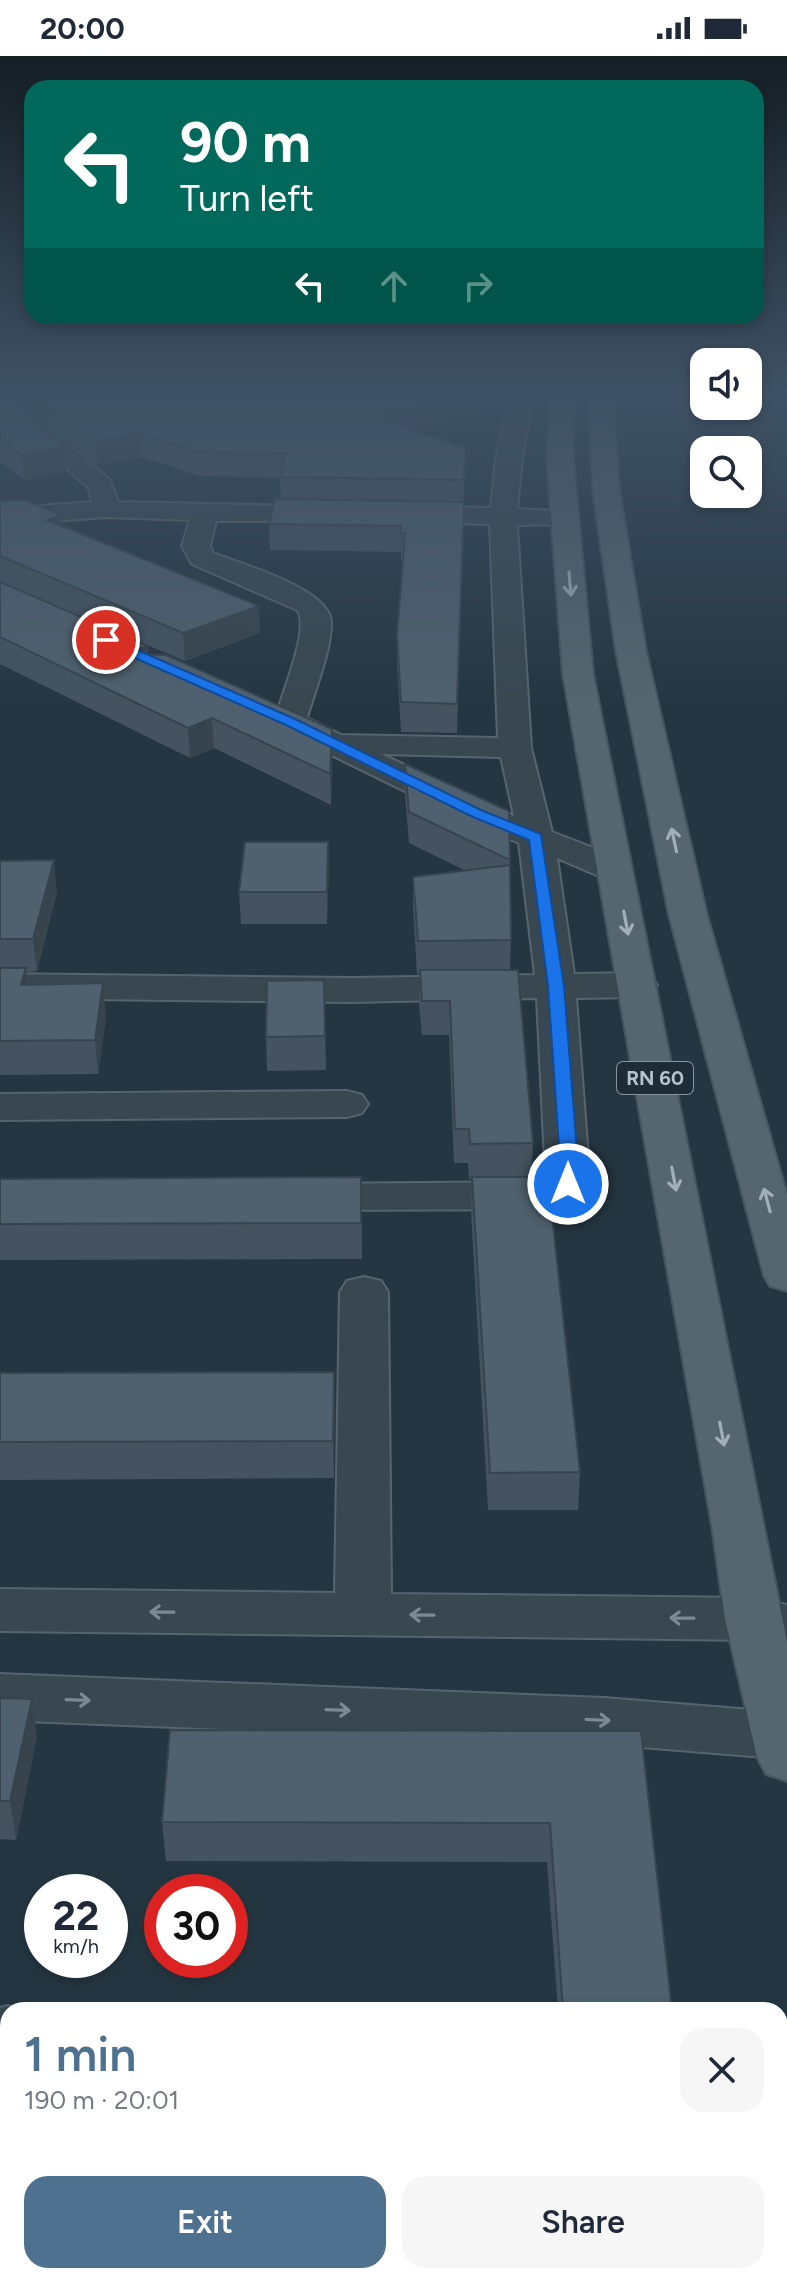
<!DOCTYPE html>
<meta charset="utf-8">
<style>
body{margin:0;font-family:Figtree,sans-serif;background:#f6f6f7;color:#1f2937;height:100vh;display:flex;flex-direction:column;font-size:30px;white-space:nowrap}
*{box-sizing:border-box;margin:0}
p{font-size:26px;color:#747a83}
.icon{flex:none;width:44px;height:44px;fill:none;stroke:currentColor;stroke-width:2;stroke-linecap:round;stroke-linejoin:round}
.map{position:relative;flex:1;overflow:hidden}
.drawer{position:absolute;left:0px;top:1946px;width:788px;height:282px;display:flex;flex-direction:column;background:#fff;border-radius:24px 24px 0 0;box-shadow:0 4px 12px #0003}
.drawer>*{flex:none}
.guide{position:absolute;left:24px;top:24px;width:740px;height:244px;border-radius:24px;box-shadow:0 4px 12px #0003;background:#00695c;color:#fff;overflow:hidden}
.tools{position:absolute;left:690px;top:292px;display:grid;gap:16px}
.tools a{display:grid;place-items:center;width:72px;height:72px;border-radius:16px;background:#fff;box-shadow:0 4px 12px #0003;font-size:40px}
.speed{position:absolute;left:24px;top:1818px;display:flex;gap:16px;font-size:40px;font-weight:700;text-align:center}
.speed>*{display:grid;place-content:center;width:104px;height:104px;border-radius:50%;background:#fff;box-shadow:0 4px 12px #0003;line-height:1}
.speed small{font-size:20px;font-weight:400}
.speed .limit{border:12px solid #d22;background:#fff;color:#111}
.pin{position:absolute;display:grid;place-items:center;width:68px;height:68px;color:#fff;margin:-34px;border:4px solid #fff;border-radius:50%;box-shadow:0 2px 8px #0007}
.me{position:absolute;width:88px;margin:-44px;rotate:0deg;stroke-linejoin:round;filter:drop-shadow(0 0 6px #0008)}
.turn{display:flex;align-items:center;gap:28px;height:168px;padding:0 24px;font-size:36px}
.turn .icon{width:104px;height:104px;stroke-width:2.5}
.turn b{display:block;font-size:56px;line-height:68px}
.lanes{display:flex;align-items:center;height:76px;padding:0 24px;background:#0003;justify-content:center;gap:40px;direction:ltr}
.lanes .off{opacity:.35}
.round{display:grid;place-items:center;flex:none;width:84px;height:84px;border-radius:24px;background:#f6f6f7}
.head{display:flex;align-items:center;justify-content:space-between;height:136px;padding:0 24px}
h1{font-size:48px;font-weight:600;line-height:60px;color:#4e7190}
.action{display:flex;gap:16px;margin-top:auto;padding:16px 24px}
.action a{flex:1;height:92px;border-radius:24px;background:#4e7190;color:#fff;font-size:32px;font-weight:600;line-height:92px;text-align:center}
.action a+a{background:#f6f6f7;color:#1f2937}
.status{display:flex;justify-content:space-between;align-items:center;height:56px;padding:0 40px;background:#fff;direction:ltr}
.status svg{height:22px;fill:currentColor}
.map>svg:first-child{display:block}
</style>
<div class="status"><b>20:00</b><svg viewBox="0 0 49 12"><path d="M0 12V9h3v3zM5 12V6h3v6zM10 12V3h3v9zM15 12V0h3v12zM26 1h20v11H26zM47 4h2v5h-2z"/></svg></div>
<div class="map">
<svg width="787" height="2227" viewBox="0 0 787 2227">
<rect width="100%" height="100%" fill="#243641"/>
<g fill="none" stroke-linecap="round" stroke-linejoin="round">
<g stroke="#56646e" stroke-width="4">
<path id="minor" d="M 0,339 L 10,339 L 110,424 L 118,446 L 339,451 L 343,457 L 339,463 L 330,465 L 216,465 L 210,490 L 213,497 C 241,508 330,533 331,566 C 332,593 314,636 307,662 L 341,679 L 498,682 L 490,468 L 403,466 L 394,464 L 390,458 L 394,452 L 403,450 L 491,452 L 496,402 L 510,339 L 533,339 L 522,402 L 517,453 L 574,456 L 578,462 L 574,468 L 517,469 L 531,692 L 552,776 L 627,805 L 632,813 L 627,821 L 614,824 L 601,821 L 557,802 L 574,918 L 637,917 L 651,921 L 657,929 L 651,937 L 637,941 L 576,942 L 590,1128 L 579,1144 L 551,1153 L 303,1154 L 287,1150 L 281,1141 L 287,1132 L 303,1128 L 546,1126 L 537,942 L 352,946 L 0,942 L 0,918 L 352,922 L 535,919 L 519,787 L 466,765 L 266,667 L 261,660 L 266,653 L 279,651 C 285,630 310,570 297,554 L 192,508 L 182,490 L 190,464 L 107,461 L 0,469 L 0,453 L 92,446 L 89,432 L 0,354 ZM 381,698 L 501,701 L 514,760 Z
M 347,1035 L 362,1039 L 368,1048 L 362,1057 L 347,1061 L 0,1064 L 0,1038 Z
M 364,1221 L 381,1225 L 388,1236 L 391,1538 L 753,1542 L 787,1549 L 787,1591 L 753,1584 L 0,1575 L 0,1533 L 335,1537 L 340,1236 L 347,1225 Z
M 0,1618 L 604,1642 L 787,1657 L 787,1703 L 604,1688 L 0,1664 Z
M 8,1950 L 19,1954 L 8,1954 L 8,2010 L 0,2012 L 0,1952 Z
M 255,2220 L 329,2220 L 329,2227 L 255,2227 Z"/>
</g>
<g stroke="#45535c" stroke-width="4">
<path id="major" d="M 551,339 L 574,339 L 573,403 L 593,618 L 787,1586 L 787,1725 L 766,1718 L 757,1701 L 725,1563 L 712,1470 L 563,618 L 547,403 Z
M 589,339 L 612,339 L 619,434 L 646,595 L 707,859 L 787,1139 L 787,1235 L 770,1230 L 764,1220 L 669,859 L 616,595 L 593,434 Z"/>
</g>
<use href="#minor" fill="#384750" fill-rule="evenodd"/>
<use href="#major" fill="#566670" fill-rule="evenodd"/>
</g>
<path fill="#44535f" d="M 0,338 L 64,391 L 66,416 L 24,424 L 0,406 Z
M 14,338 L 496,338 L 496,346 L 478,345 L 478,357 L 412,374 L 465,393 L 457,677 L 401,676 L 397,608 L 397,580 L 403,503 L 401,503 L 401,496 L 270,494 L 269,468 L 281,443 L 280,422 L 199,420 L 142,401 L 98,410 Z
M 0,445 L 62,459 L 63,470 L 260,577 L 185,605 L 1,527 L 148,599 L 332,702 L 331,749 L 214,692 L 190,702 L 0,608 Z
M 405,708 L 509,755 L 511,884 L 510,914 L 533,1087 L 531,1121 L 537,1132 L 580,1416 L 578,1454 L 488,1454 L 471,1156 L 472,1123 L 469,1123 L 468,1107 L 454,1107 L 449,979 L 422,979 L 419,948 L 420,918 L 417,918 L 413,853 L 413,821 L 466,815 L 409,787 L 405,739 Z
M 328,786 L 327,868 L 241,868 L 239,836 Z
M 0,805 L 57,836 L 37,915 L 26,916 L 28,929 L 106,961 L 98,1018 L 0,1019 Z
M 324,924 L 326,1014 L 267,1015 L 266,981 Z
M 361,1121 L 362,1203 L 0,1204 L 0,1123 Z
M 334,1316 L 334,1422 L 0,1424 L 0,1317 Z
M 0,1642 L 37,1681 L 16,1784 L 0,1783 Z
M 641,1675 L 672,1954 L 558,1954 L 547,1806 L 166,1805 L 162,1766 Z
M 389,2220 L 700,2220 L 699,2227 L 389,2227 Z"/>
<path fill="#37444d" d="M 459,338 L 478,338 L 478,357 L 374,383 L 373,359 Z
M 140,377 L 142,401 L 98,410 L 96,385 Z
M 64,391 L 66,416 L 24,424 L 22,399 Z
M 62,459 L 64,485 L 47,464 Z
M 259,550 L 260,577 L 185,605 L 183,577 Z
M 148,590 L 149,619 L 126,598 Z
M 212,662 L 214,692 L 190,702 L 188,672 Z
M 332,673 L 332,702 L 331,749 L 330,718 Z
M 328,786 L 329,817 L 327,868 L 327,836 Z
M 54,804 L 57,836 L 37,915 L 33,883 Z
M 26,912 L 29,945 L 21,929 Z
M 103,927 L 106,961 L 98,1018 L 95,984 Z
M 334,1316 L 335,1353 L 334,1422 L 333,1385 Z
M 32,1643 L 37,1681 L 16,1784 L 10,1745 Z"/>
<path fill="#4f616e" stroke="#37444d" stroke-width="2" d="M 0,338 L 2,338 L 64,391 L 22,399 L 0,383 Z
M 39,338 L 459,338 L 373,359 L 465,393 L 464,424 L 280,421 L 286,397 L 198,396 L 140,377 L 96,385 Z
M 275,443 L 464,446 L 457,648 L 401,646 L 397,580 L 405,477 L 401,477 L 401,470 L 269,468 Z
M 25,444 L 62,459 L 47,464 L 259,550 L 183,577 L 0,500 L 0,445 Z
M 0,526 L 148,590 L 126,598 L 166,599 L 332,673 L 330,718 L 212,662 L 188,672 L 0,581 Z
M 405,708 L 509,755 L 510,804 L 409,756 Z
M 245,786 L 328,786 L 327,836 L 239,836 Z
M 54,804 L 33,883 L 0,883 L 0,805 Z
M 510,809 L 511,884 L 418,885 L 413,821 Z
M 0,912 L 26,912 L 21,929 L 103,927 L 95,984 L 0,985 Z
M 420,914 L 518,914 L 533,1087 L 470,1088 L 469,1073 L 455,1073 L 450,945 L 422,945 Z
M 324,924 L 325,980 L 266,981 L 267,925 Z
M 361,1121 L 361,1167 L 0,1168 L 0,1123 Z
M 472,1121 L 536,1121 L 537,1132 L 549,1132 L 580,1416 L 490,1417 Z
M 334,1316 L 333,1385 L 0,1386 L 0,1317 Z
M 0,1642 L 32,1643 L 10,1745 L 0,1745 Z
M 170,1674 L 641,1675 L 672,1954 L 563,1954 L 550,1767 L 162,1766 Z
M 35,1948 L 105,1950 L 105,1954 L 34,1954 Z"/>
<defs><path id="oneway-shaft" d="M-6 0H5M1.5-3L5.5 0L1.5 3" fill="none" stroke-width="1.6" stroke-linecap="round" stroke-linejoin="round" transform="scale(2)"/></defs>
<g stroke="#a2afb9">
<use href="#oneway-shaft" transform="translate(570 528) rotate(85)"/>
<use href="#oneway-shaft" transform="translate(674 784) rotate(-102)"/>
<use href="#oneway-shaft" transform="translate(626 867) rotate(79)"/>
<use href="#oneway-shaft" transform="translate(674 1123) rotate(79)"/>
<use href="#oneway-shaft" transform="translate(767 1144) rotate(-105)"/>
<use href="#oneway-shaft" transform="translate(722 1378) rotate(79)"/>
</g>
<g stroke="#7d8a94">
<use href="#oneway-shaft" transform="translate(162 1556) rotate(-179)"/>
<use href="#oneway-shaft" transform="translate(422 1559) rotate(-179)"/>
<use href="#oneway-shaft" transform="translate(682 1562) rotate(-179)"/>
<use href="#oneway-shaft" transform="translate(78 1644) rotate(2)"/>
<use href="#oneway-shaft" transform="translate(338 1654) rotate(2)"/>
<use href="#oneway-shaft" transform="translate(598 1664) rotate(3)"/>
</g>
<linearGradient id="sky" x2="0" y2="1"><stop stop-color="#141e24"/><stop offset="0.52" stop-color="#3f5265"/><stop offset="1" stop-color="#3f5265" stop-opacity="0"/></linearGradient>
<rect width="787" height="650" fill="url(#sky)"/>
<path fill="#1a73e8" stroke="#114b97" stroke-width="2" d="M 101,582 L 110,582 L 295,663 L 483,755 L 541,778 L 564,930 L 579,1120 L 574,1132 L 568,1133 L 559,1128 L 561,1120 L 548,930 L 529,784 L 473,761 L 286,669 L 101,587 Z"/>
<g text-anchor="middle" stroke-width="6" stroke-linejoin="round" paint-order="stroke">
<rect fill="#1d2c36" stroke="#87949e" stroke-width="2" x="617" y="1006" width="76" height="32" rx="6"/>
<g font-size="20" font-weight="bold" fill="#b5c1cb">
<text x="655" y="1029">RN 60</text>
</g>
</g>
</svg>
<div class="tools">
<a><svg class="icon" aria-label="sound" viewBox="0 0 24 24"><path d="M4 9h4l5-4v14l-5-4H4zM17 9q2 3 0 6"/></svg></a>
<a><svg class="icon" aria-label="search" viewBox="0 0 24 24"><circle cx="10" cy="10" r="6"/><path d="M15 15l6 6"/></svg></a>
</div>
<div class="speed"><div>22<small>km/h</small></div><div class="limit">30</div></div>
<div class="pin" style="left:106px;top:584px;background:#d93025"><svg class="icon" aria-label="arrive" viewBox="0 0 24 24"><path d="M6 21V4h12l-3 4 3 4H6"/></svg></div>
<svg class="me" style="left:568px;top:1128px" viewBox="-20 -20 40 40"><circle r="17" fill="#1a73e8" stroke="#fff" stroke-width="3"/><path d="M0-11L8 9 0 5-8 9z" fill="#fff"/></svg>
<div class="guide">
<div class="turn"><svg class="icon" aria-label="left" viewBox="0 0 24 24"><path d="M17 20v-9H6M10 6l-5 5 5 5"/></svg><div><b>90 m</b>Turn left</div></div>
<div class="lanes"><svg class="icon" aria-label="left" viewBox="0 0 24 24"><path d="M17 20v-9H6M10 6l-5 5 5 5"/></svg><svg class="icon off" aria-label="ahead" viewBox="0 0 24 24"><path d="M12 20V5M6 11l6-6 6 6"/></svg><svg class="icon off" aria-label="right" viewBox="0 0 24 24"><path d="M7 20v-9h11M14 6l5 5-5 5"/></svg></div>
</div>
<section class="drawer">
<div class="head"><div><h1>1 min</h1><p>190 m · 20:01</p></div><a class="round"><svg class="icon" aria-label="close" viewBox="0 0 24 24"><path d="M6 6l12 12M18 6L6 18"/></svg></a></div>
<div class="action"><a>Exit</a><a>Share</a></div>
</section>
</div>
